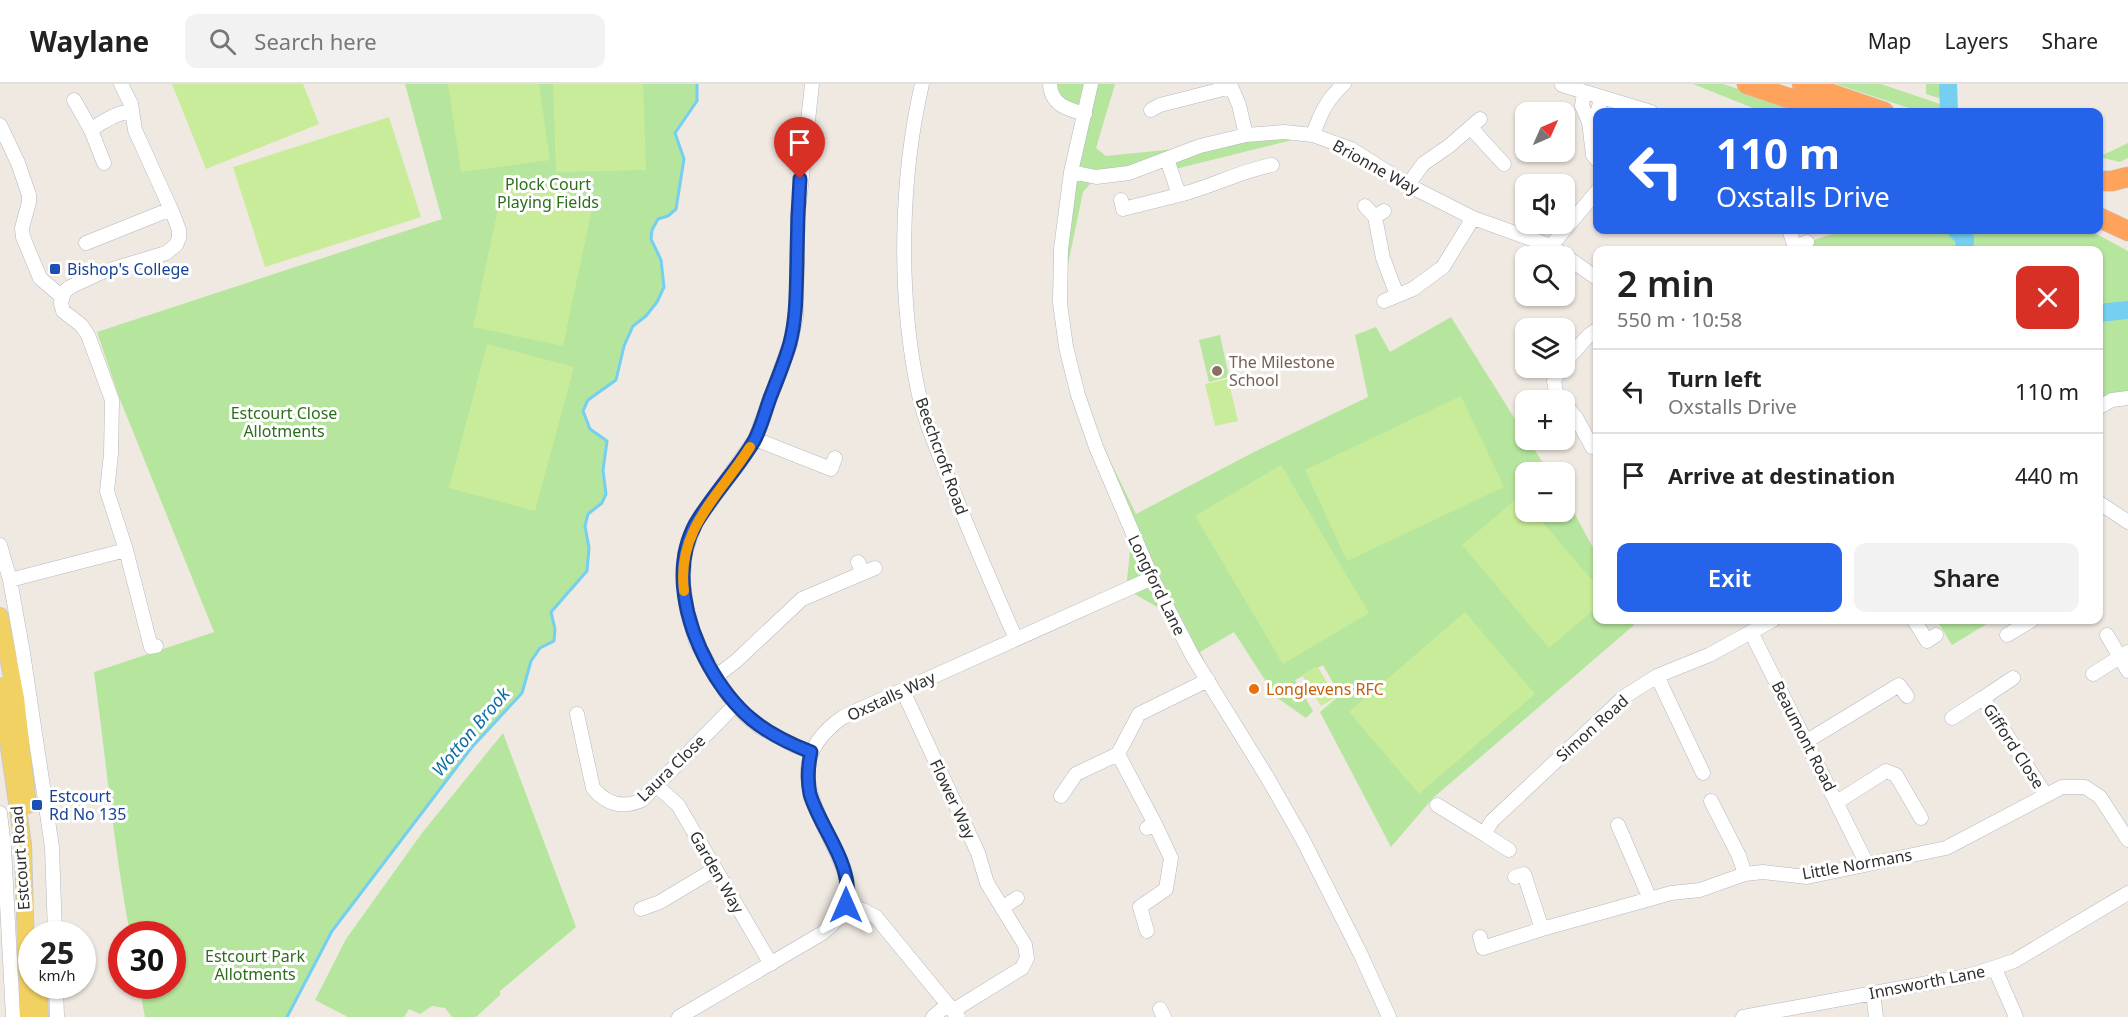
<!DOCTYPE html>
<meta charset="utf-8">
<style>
body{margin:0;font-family:"Noto Sans",sans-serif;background:#f2f2f2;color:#222;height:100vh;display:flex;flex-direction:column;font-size:22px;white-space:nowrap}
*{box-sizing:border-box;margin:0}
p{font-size:20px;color:#767676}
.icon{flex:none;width:33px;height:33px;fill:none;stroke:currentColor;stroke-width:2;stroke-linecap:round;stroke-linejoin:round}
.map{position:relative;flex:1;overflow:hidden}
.side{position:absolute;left:1593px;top:162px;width:510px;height:378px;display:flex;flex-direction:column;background:#fff;border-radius:12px;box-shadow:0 2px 4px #0004}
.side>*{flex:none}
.banner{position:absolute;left:1593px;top:24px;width:510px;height:126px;border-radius:12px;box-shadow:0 2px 4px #0004;background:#2563eb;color:#fff;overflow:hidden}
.needle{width:39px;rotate:45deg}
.fabs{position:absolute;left:1515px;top:18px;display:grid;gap:12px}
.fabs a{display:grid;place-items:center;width:60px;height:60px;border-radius:12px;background:#fff;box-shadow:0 2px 4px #0004;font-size:30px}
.speed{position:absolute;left:18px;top:837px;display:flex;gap:12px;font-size:30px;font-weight:700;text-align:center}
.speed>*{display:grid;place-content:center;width:78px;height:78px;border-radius:50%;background:#fff;box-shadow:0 2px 4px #0004;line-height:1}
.speed small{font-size:15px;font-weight:400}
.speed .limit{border:9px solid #d22;background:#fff;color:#111}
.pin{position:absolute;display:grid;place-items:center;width:51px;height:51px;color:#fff;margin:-62px -26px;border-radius:50% 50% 50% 0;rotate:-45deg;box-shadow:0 0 6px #0007}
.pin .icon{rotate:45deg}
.me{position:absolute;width:66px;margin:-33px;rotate:0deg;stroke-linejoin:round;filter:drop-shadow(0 0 4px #0008)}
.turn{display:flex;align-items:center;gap:21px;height:126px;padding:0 24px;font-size:27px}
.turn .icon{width:78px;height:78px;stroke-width:2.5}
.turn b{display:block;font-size:42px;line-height:51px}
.round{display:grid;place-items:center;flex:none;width:63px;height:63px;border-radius:12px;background:#f2f2f2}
.overview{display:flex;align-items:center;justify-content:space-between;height:102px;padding:0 24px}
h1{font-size:36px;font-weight:600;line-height:45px}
.button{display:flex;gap:12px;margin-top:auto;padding:12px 24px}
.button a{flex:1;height:69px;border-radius:12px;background:#2563eb;color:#fff;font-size:24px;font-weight:600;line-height:69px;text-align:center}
.button a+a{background:#f2f2f2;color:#222}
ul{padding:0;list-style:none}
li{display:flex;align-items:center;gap:18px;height:84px;padding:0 24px;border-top:2px solid #e0e0e0}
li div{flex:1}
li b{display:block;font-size:22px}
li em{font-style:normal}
header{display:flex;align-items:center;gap:36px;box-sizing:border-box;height:84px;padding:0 30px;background:#fff;border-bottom:2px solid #e0e0e0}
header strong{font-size:28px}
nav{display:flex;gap:33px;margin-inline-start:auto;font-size:21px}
.search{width:420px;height:54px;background:#f2f2f2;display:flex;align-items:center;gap:15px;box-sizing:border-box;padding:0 21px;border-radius:12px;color:#767676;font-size:22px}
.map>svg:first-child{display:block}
</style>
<header>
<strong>Waylane</strong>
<div class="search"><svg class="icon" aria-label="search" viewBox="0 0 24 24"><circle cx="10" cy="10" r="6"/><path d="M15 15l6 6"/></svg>Search here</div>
<nav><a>Map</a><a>Layers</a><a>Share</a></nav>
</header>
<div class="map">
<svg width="2128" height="933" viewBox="0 0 2128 933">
<rect width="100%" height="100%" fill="#efe9e1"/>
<path fill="#b6e59e" d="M 405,0 L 697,0 L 697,17 L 676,49 L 684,75 L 676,125 L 668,132 L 658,135 L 652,146 L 651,155 L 661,176 L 664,203 L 657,218 L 646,232 L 633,242 L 624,262 L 616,296 L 588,316 L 583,327 L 590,345 L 607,357 L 603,386 L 606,410 L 602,419 L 588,430 L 585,442 L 589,464 L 587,487 L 551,528 L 555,545 L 554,557 L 540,564 L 531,577 L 522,609 L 472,663 L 332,847 L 287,933 L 145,933 L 139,902 L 172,902 L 172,850 L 130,850 C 114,764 106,676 94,588 L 214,548 L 119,313 L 97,248 L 442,135 Z
M 1050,0 L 1115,0 L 1096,64 L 1106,72 L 1313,51 L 1171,86 L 1167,76 L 1096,93 L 1083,108 L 1060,219 L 1085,30 L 1065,25 Z
M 1693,0 L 1723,0 L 1808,28 L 1763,28 Z
M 1836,0 L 1881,0 L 1943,21 L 1943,28 L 1921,28 Z
M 1926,0 L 1949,0 L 1948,17 L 1926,10 Z
M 2128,59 L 2128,74 L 2120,78 L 2099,73 Z
M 1844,146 L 2089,146 L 2128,167 L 2128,314 L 2099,324 L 2098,166 L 1784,166 Z
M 1451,233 L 1525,351 L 1526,356 L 1528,356 L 1549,388 L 1526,388 L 1526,428 L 1564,428 L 1565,412 L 1597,471 L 1598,536 L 1631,536 L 1634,541 L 1433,714 L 1391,763 L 1320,628 L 1340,611 L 1323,581 L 1295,596 L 1313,627 L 1306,634 L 1276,613 L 1234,548 L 1200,568 L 1204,576 L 1208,596 L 1171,531 L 1126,505 L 1132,449 L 1078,311 L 1136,430 L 1254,368 L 1368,313 L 1355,251 L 1376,243 L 1390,268 Z
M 1220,251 L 1229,293 L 1209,298 L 1199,256 Z
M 1946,536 L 1993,536 L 1952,561 L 1939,540 Z
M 503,649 L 576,843 L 500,907 L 500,911 L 476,933 L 452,933 L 445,924 L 432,922 L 420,930 L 409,925 L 404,933 L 348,933 L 315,916 L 346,855 L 422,749 Z"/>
<path fill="#c9ec9a" d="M 172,0 L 303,0 L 319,40 L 206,85 Z
M 448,0 L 539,0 L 550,76 L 461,88 Z
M 553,0 L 643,0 L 646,86 L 556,88 Z
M 389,33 L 421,133 L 265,183 L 233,83 Z
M 504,96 L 594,115 L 563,262 L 473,243 Z
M 487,260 L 574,283 L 535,427 L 449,404 Z
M 1228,295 L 1238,337 L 1215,342 L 1205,300 Z
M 1461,312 L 1504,403 L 1347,477 L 1305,386 Z
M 1281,381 L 1369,529 L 1283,580 L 1195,432 Z
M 1521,411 L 1525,417 L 1526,428 L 1534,428 L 1597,502 L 1597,523 L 1549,564 L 1462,461 Z
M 1465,528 L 1535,610 L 1419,710 L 1349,628 Z
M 1317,582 L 1336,613 L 1321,622 L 1302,591 Z"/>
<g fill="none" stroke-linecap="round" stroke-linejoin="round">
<path stroke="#75cff0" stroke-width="3" d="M 287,933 L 332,847 L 472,663 L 522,609 L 531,577 L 540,564 L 554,557 L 555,545 L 551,528 L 587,487 L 589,464 L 585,442 L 588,430 L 602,419 L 606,410 L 603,386 L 607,357 L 590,345 L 583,327 L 588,316 L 616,296 L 624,262 L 633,242 L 646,232 L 657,218 L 664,203 L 661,176 L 651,155 L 652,146 L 658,135 L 668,132 L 676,125 L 684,75 L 675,49 L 697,17 L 697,0"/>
<path stroke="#75cff0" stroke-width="18" d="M 1948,0 L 1949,28
M 1956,146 L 1965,155 L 1964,166
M 2098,229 L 2128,226"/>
<g stroke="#b4b7c1" stroke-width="15">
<path id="minor" d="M 121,0 L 131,20 L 135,46 L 173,130 L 179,146 L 179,154 L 176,161 L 166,169 L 100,189 L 70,203 L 64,208 L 61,219 L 63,227 L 81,241 L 88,251 L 112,316 L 111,370 L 107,407 L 126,466 L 151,563 L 156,562
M 922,0 C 900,95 898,211 918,306 C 924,337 938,367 949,396 C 970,450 993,503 1016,555
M 1050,0 C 1051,21 1067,25 1085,30
M 1091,0 L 1071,88 L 1061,165 L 1060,219 L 1066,263 L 1078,311 L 1096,363 L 1152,494 L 1193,573 L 1267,693 L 1303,756 L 1361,871 L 1389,933
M 1230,0 L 1239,21 L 1246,51
M 1562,1 L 1651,28
M 1584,8 L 1582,22 L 1589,38 L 1596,32 L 1602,13
M 74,16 L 91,46 L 104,79
M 1151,26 L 1160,21 L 1231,3
M 1589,38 L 1593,71 L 1598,77
M 0,41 L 18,79 L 29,111 L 29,118 L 22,144 L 23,153 L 40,194 L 62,213
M 1471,44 L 1504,80
M 91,46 C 103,37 116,29 131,27
M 1313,51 C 1320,30 1327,15 1344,0
M 1167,75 L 1179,111 C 1211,103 1240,87 1272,81
M 1071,88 L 1096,93 L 1129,89 L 1200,62 L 1246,51 L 1284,48 L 1313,51 L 1351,65 L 1408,101 L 1473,134 L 1551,162 L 1598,195
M 1408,101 L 1423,80 L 1449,62 L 1480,35
M 1121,116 L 1123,125 L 1179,111
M 1365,122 L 1375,133 L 1384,127
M 1375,133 L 1383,174 L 1397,211
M 1789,146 L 1795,163 L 1807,158
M 86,159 L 171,125
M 1551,162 L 1598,106
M 1384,217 L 1413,205 L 1443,183 L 1473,134
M 1564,279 L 1589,251 L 1598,245
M 1561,284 L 1554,297 L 1556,308 L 1563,316
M 1564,319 L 1577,335 L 1592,363 L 1598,363
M 2098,324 L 2112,316 L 2128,314
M 755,355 L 831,385 L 835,374
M 2098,418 L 2128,438
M 0,461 L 10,496 L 23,569 L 52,763 L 55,850
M 858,478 L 863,489 L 875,484
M 10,496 L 126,466
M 1914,536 L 1927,557 L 1936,551
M 1751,548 L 1867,780
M 2007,551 L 2032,536
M 2107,551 L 2128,587
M 2093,590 L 2128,568
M 1657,592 L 1703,689
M 715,593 L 735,578 L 802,515 L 863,489
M 903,607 L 978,769 L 987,799 L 1025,861 L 1027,874 L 1022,884 L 954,926
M 1983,614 L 2013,594
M 577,630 L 593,704 C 606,720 623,725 642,716 L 735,621
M 1952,634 L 1983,614 L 2045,710
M 1807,657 L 1899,601 L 1907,612
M 811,668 L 793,661 L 761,644 L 747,633 L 726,609 L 696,558 L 687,526 L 683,497 L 685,469 L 695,440 L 755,355 L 790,260 L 796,233 L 798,129 L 812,0
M 1118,670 L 1155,740 L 1147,744
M 657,702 L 678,721 L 771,880
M 1061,712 L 1076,690 L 1118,670 L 1139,630 L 1208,596
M 1711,717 L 1739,772 L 1745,790
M 1837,718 L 1886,687 L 1896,691 L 1921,734
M 1437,721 L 1484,750 L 1492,737 L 1624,613 L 1657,592 L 1709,571 L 1773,536
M 0,729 L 4,763 L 13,933
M 1618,741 L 1650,815
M 1484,750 L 1509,766
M 1515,793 L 1524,790 L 1542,845
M 846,821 L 863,826 L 876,833 L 958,933
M 1002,824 L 1017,814
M 641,825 L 660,818 L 715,785
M 1147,847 L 1140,823 L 1166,805 L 1171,774 L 1155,740
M 1480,853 L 1483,864 L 1542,845 L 1650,815 L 1671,809 L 1700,806 L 1745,790 L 1763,788 L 1807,793 L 1946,764 L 2062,703 L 2085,703 L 2100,713 L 2128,756
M 1995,885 L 2016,933
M 56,902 L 57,933
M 1873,909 L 1876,933
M 1160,925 L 1164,933
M 679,933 L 821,850 C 834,840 847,828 848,810 C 849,796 842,782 837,770 C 813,717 783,675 843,633 L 1152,494
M 933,933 L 948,920
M 1743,933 L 1972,891 L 2014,877 L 2128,809"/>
</g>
<g stroke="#c9c9c9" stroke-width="18">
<path id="major" d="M 0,532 L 16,614 L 28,721
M 0,602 L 23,760 L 28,933
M 39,902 L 40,933"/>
</g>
<g stroke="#c9c9c9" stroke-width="21">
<path id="highway" d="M 1747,0 L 1830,28
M 1802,0 L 1884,28
M 2098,97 L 2112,97 L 2128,93
M 2098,133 L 2128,147"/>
</g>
<use href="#minor" stroke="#fff" stroke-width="14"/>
<use href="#major" stroke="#f2d163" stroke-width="16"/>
<use href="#highway" stroke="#ffa35c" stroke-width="20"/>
</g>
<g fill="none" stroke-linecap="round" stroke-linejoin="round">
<g stroke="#184099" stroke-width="15">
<path id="route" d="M 800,95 C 798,123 797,150 797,177 C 796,205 797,232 790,259 C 785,277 777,296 770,314 C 765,328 761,344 754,357 C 737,386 713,410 696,439 C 671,484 686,540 709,582 C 735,628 762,649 811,668 C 808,682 807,696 810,710 C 821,747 855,781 846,821"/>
</g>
<use href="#route" stroke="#2563eb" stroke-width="10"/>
<path stroke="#f59e0b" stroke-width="10" d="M 684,507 C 676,445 721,410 750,363"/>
</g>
<g fill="#1a4fb4" stroke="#fff" stroke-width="2">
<rect x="49" y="179" width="12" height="12" rx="3"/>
<rect x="31" y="715" width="12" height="12" rx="3"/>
</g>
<circle fill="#8d6e63" stroke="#fff" stroke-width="2" cx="1217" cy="287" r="6"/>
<circle fill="#e8710a" stroke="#fff" stroke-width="2" cx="1254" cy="605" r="6"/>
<g text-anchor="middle" stroke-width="6" stroke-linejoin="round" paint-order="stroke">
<g font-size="16" fill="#2e2e2e" stroke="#fff">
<text transform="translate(1376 83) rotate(29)" y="6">Brionne Way</text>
<text transform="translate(942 372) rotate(70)" y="6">Beechcroft Road</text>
<text transform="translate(1157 501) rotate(64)" y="6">Longford Lane</text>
<text transform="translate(891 612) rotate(-25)" y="6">Oxstalls Way</text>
<text transform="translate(1592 644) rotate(-42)" y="6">Simon Road</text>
<text transform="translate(1804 652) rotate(63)" y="6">Beaumont Road</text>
<text transform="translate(2014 662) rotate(57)" y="6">Gifford Close</text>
<text transform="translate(671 684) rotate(-44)" y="6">Laura Close</text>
<text transform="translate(953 715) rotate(65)" y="6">Flower Way</text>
<text transform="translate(20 774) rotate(-94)" y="6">Estcourt Road</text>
<text transform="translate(1857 780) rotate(-10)" y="6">Little Normans</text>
<text transform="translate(717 788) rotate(60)" y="6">Garden Way</text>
<text transform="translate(1927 898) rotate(-11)" y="6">Innsworth Lane</text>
</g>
<g font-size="16" fill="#2c6e1b" stroke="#fff">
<text x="548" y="106">Plock Court<tspan x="548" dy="18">Playing Fields</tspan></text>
<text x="284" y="335">Estcourt Close<tspan x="284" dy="18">Allotments</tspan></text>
<text x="255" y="878">Estcourt Park<tspan x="255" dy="18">Allotments</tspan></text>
</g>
<g font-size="16" fill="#164399" stroke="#fff" text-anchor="start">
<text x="67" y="191">Bishop's College</text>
<text x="49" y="718">Estcourt<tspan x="49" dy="18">Rd No 135</tspan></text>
</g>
<g font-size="16" fill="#785e54" stroke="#fff" text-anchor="start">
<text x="1229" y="284">The Milestone<tspan x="1229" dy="18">School</tspan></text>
</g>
<g font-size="16" fill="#c56008" stroke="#fff" text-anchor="start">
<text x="1266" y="611">Longlevens RFC</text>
</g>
<g font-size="18" font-style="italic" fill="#0d6fa3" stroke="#fff">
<text transform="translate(471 648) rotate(-50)" y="6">Wotton Brook</text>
</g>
</g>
</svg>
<div class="fabs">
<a><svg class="needle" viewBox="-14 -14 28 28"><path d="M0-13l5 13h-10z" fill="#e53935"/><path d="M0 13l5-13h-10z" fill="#767676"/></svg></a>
<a><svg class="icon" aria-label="sound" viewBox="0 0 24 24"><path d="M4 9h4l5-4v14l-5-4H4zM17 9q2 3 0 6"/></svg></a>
<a><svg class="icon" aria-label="search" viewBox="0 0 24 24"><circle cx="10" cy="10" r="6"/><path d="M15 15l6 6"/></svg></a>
<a><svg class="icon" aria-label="layers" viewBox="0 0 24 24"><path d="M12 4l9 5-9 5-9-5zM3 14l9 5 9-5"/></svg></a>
<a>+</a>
<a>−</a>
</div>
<div class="speed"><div>25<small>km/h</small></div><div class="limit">30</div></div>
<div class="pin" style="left:800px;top:95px;background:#d93025"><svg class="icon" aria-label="arrive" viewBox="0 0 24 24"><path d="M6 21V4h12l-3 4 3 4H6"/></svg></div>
<svg class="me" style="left:846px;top:821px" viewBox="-20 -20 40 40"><path d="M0-17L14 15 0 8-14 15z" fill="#2563eb" stroke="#fff" stroke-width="4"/></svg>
<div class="banner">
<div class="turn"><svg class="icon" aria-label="left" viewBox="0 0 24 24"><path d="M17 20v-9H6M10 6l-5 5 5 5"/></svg><div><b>110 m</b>Oxstalls Drive</div></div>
</div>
<section class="side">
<div class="overview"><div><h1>2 min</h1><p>550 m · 10:58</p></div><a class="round" style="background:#d93025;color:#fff"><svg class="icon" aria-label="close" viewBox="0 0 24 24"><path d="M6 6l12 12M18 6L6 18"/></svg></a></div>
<ul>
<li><svg class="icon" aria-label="left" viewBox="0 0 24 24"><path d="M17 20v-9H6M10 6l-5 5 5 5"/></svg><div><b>Turn left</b><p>Oxstalls Drive</p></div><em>110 m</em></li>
<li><svg class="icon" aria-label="arrive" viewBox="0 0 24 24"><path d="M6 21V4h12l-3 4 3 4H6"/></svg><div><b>Arrive at destination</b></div><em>440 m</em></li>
</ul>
<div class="button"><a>Exit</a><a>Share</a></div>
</section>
</div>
